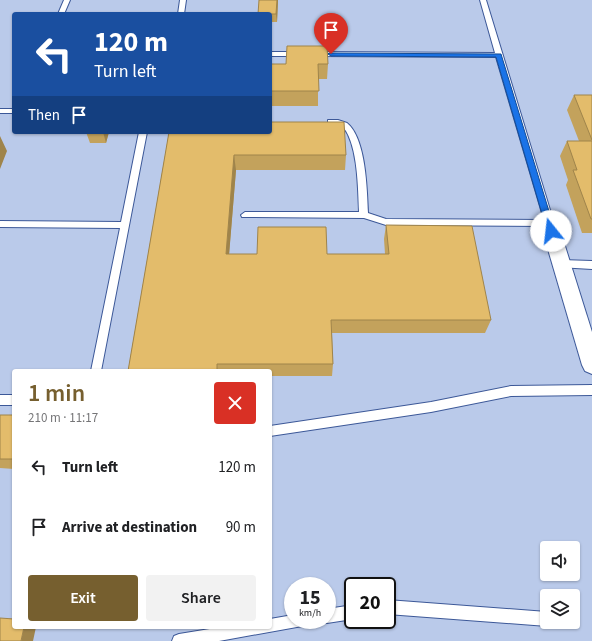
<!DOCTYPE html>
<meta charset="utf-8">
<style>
body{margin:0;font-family:"Source Sans 3",sans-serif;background:#f2f2f2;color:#202124;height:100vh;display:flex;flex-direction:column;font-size:15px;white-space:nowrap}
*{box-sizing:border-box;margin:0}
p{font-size:13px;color:#757577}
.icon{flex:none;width:22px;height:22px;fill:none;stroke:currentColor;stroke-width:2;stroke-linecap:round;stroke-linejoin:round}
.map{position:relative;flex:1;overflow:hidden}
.sheet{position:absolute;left:12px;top:369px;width:260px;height:260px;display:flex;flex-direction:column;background:#fff;border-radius:4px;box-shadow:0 1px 3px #0004}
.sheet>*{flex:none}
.banner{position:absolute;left:12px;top:12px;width:260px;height:122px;border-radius:4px;box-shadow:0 1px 3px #0004;background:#1a4fa0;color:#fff;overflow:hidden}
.controls{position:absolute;left:540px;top:541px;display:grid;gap:8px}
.controls a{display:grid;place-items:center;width:40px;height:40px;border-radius:4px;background:#fff;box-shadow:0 1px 3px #0004;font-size:20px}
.speed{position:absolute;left:284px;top:577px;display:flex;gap:8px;font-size:20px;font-weight:700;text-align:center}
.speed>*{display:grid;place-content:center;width:52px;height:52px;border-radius:50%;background:#fff;box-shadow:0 1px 3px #0004;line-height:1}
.speed small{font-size:10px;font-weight:400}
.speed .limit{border:2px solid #111;border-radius:6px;background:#fff;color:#111}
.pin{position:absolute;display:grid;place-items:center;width:34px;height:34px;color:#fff;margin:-41px -17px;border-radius:50% 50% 50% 0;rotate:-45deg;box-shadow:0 0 4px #0007}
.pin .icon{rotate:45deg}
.me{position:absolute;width:44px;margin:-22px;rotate:344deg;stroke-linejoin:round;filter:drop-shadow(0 0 3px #0008)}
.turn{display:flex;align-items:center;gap:14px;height:84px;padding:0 16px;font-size:18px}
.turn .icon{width:52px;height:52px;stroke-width:2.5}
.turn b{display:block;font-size:28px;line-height:34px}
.then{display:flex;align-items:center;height:38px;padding:0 16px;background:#0003;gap:8px;font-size:15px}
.round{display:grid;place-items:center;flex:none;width:42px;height:42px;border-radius:4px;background:#f2f2f2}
.headline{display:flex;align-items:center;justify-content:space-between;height:68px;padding:0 16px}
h1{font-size:24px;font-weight:600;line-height:30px;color:#765f2f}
.primary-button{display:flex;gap:8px;margin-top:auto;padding:8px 16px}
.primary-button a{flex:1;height:46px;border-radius:4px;background:#765f2f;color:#fff;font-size:16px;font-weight:600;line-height:46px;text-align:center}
.primary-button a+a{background:#f2f2f2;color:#202124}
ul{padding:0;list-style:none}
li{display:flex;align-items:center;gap:12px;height:60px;padding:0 16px}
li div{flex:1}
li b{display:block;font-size:15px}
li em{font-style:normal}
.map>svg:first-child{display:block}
</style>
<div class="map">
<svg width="592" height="641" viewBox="0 0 592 641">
<rect width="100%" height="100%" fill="#cbdaf7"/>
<path fill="#bacaea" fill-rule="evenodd" d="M 0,0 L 592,0 L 592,641 L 0,641 ZM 14,14 L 270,14 L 270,132 L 14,132 ZM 14,371 L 270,371 L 270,627 L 14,627 ZM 547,548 L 573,548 L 573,574 L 547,574 ZM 293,586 L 327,586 L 327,620 L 293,620 ZM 353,586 L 387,586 L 387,620 L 353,620 ZM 547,596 L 573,596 L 573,622 L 547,622 Z"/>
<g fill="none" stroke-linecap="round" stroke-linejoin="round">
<g stroke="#3c5898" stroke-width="2">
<path id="service" d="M 64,0 L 70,0 L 64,14 L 58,14 Z
M 180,0 L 186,0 L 184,14 L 178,14 Z
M 480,0 L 486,0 L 561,246 L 559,248 L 553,248 L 546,226 L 386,225 L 364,218 L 242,217 L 241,215 L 245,212 L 359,212 C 358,188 358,147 344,128 L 328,124 L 328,120 L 338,120 L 347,123 C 366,138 367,190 368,213 L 386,219 L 544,220 L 496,57 L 315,56 L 311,54 L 315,52 L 495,53 Z
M 270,52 L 299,52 L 303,54 L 299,56 L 270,56 Z
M 0,109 L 14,109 L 14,113 L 0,113 Z
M 139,132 L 147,132 L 101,371 L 91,371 L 120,228 L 0,227 L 0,221 L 121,222 Z
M 561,260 L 592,261 L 592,269 L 558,267 L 556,264 L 558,261 Z
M 592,385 L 592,395 L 511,396 L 431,412 L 270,436 L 270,426 L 431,402 L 511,386 Z
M 0,395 L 14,395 L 14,405 L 0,405 Z
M 387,600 L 547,612 L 547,622 L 552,622 L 547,626 L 387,614 Z
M 353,605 L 353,619 L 327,623 L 322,621 L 327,620 L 327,609 Z
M 293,615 L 293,620 L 310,620 L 308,625 L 219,641 L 172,641 L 174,636 L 179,634 L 222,627 L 270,627 L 270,619 Z"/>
</g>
<g stroke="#3c5898" stroke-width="2">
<path id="minor" d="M 556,239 L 562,241 L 565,246 L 592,332 L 592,374 L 585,371 L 582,365 L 547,246 L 550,241 Z"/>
</g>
<use href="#service" fill="#fff" fill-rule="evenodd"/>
<use href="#minor" fill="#fff" fill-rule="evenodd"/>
</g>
<path fill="#c3a25c" d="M 259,0 L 278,0 L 277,22 L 270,22 L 270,14 Z
M 270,64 L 328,64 L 327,79 L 318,79 L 318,106 L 270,106 Z
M 574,95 L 592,95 L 592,233 L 582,233 L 566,185 L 568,180 L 560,156 L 567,141 L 579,141 L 567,110 Z
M 86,132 L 109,132 L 106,143 L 90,143 Z
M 169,132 L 346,155 L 345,170 L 236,170 L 229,254 L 385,254 L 384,239 L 386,225 L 491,320 L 485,333 L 332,333 L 333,364 L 332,376 L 270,376 L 270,371 L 128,371 Z
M 0,415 L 14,415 L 14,469 L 0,468 Z"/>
<path fill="#9f844b" d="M 277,0 L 278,0 L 277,22 L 276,14 Z
M 103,132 L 109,132 L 106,143 Z
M 0,136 L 7,151 L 0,169 Z
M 234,155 L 236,170 L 228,268 L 226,254 Z
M 24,627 L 36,627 L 33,641 L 21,641 Z"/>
<path fill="#e3bc6b" stroke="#9f844b" d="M 259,0 L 277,0 L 276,14 L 258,14 Z
M 287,46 L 327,46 L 328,64 L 318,64 L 319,91 L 270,91 L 270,64 L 286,64 Z
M 574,95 L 592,95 L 592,140 Z
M 270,122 L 344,122 L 346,155 L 234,155 L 226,254 L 257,254 L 258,227 L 326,227 L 327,254 L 389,254 L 386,225 L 472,226 L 491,320 L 331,320 L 333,364 L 217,364 L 217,371 L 128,371 L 169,132 L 270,132 Z
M 567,141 L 592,141 L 592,219 L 591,219 L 573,170 L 577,170 Z
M 0,415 L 14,415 L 14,459 L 0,459 Z
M 0,618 L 14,619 L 14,627 L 24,627 L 21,641 L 0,641 Z"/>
<path fill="#1a73e8" stroke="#114b97" d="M 329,53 L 501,54 L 555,231 L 554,233 L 551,234 L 547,231 L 496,57 L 331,56 L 328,54 Z"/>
</svg>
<div class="controls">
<a><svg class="icon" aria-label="sound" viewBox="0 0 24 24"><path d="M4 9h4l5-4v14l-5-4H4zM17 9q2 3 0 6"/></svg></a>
<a><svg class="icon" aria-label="layers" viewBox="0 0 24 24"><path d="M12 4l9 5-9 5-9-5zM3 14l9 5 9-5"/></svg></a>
</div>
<div class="speed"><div>15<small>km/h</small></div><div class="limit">20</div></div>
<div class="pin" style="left:331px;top:54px;background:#d93025"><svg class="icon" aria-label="arrive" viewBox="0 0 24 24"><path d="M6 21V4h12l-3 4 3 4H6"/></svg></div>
<svg class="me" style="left:551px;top:231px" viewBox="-20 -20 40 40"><circle r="19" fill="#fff"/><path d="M0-13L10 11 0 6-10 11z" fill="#1a73e8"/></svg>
<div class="banner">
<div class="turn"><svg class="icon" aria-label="left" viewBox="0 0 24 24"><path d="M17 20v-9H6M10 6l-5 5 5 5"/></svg><div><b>120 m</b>Turn left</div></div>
<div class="then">Then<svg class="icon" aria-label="arrive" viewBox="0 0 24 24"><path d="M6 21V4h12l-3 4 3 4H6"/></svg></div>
</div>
<section class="sheet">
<div class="headline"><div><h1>1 min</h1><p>210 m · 11:17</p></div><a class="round" style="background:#d93025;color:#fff"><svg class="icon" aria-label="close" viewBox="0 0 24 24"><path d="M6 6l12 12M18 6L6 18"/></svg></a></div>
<ul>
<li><svg class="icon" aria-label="left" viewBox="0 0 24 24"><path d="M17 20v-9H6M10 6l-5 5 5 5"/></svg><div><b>Turn left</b></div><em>120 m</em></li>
<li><svg class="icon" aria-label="arrive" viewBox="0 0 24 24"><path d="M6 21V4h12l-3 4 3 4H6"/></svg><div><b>Arrive at destination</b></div><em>90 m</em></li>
</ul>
<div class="primary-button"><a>Exit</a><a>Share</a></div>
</section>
</div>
